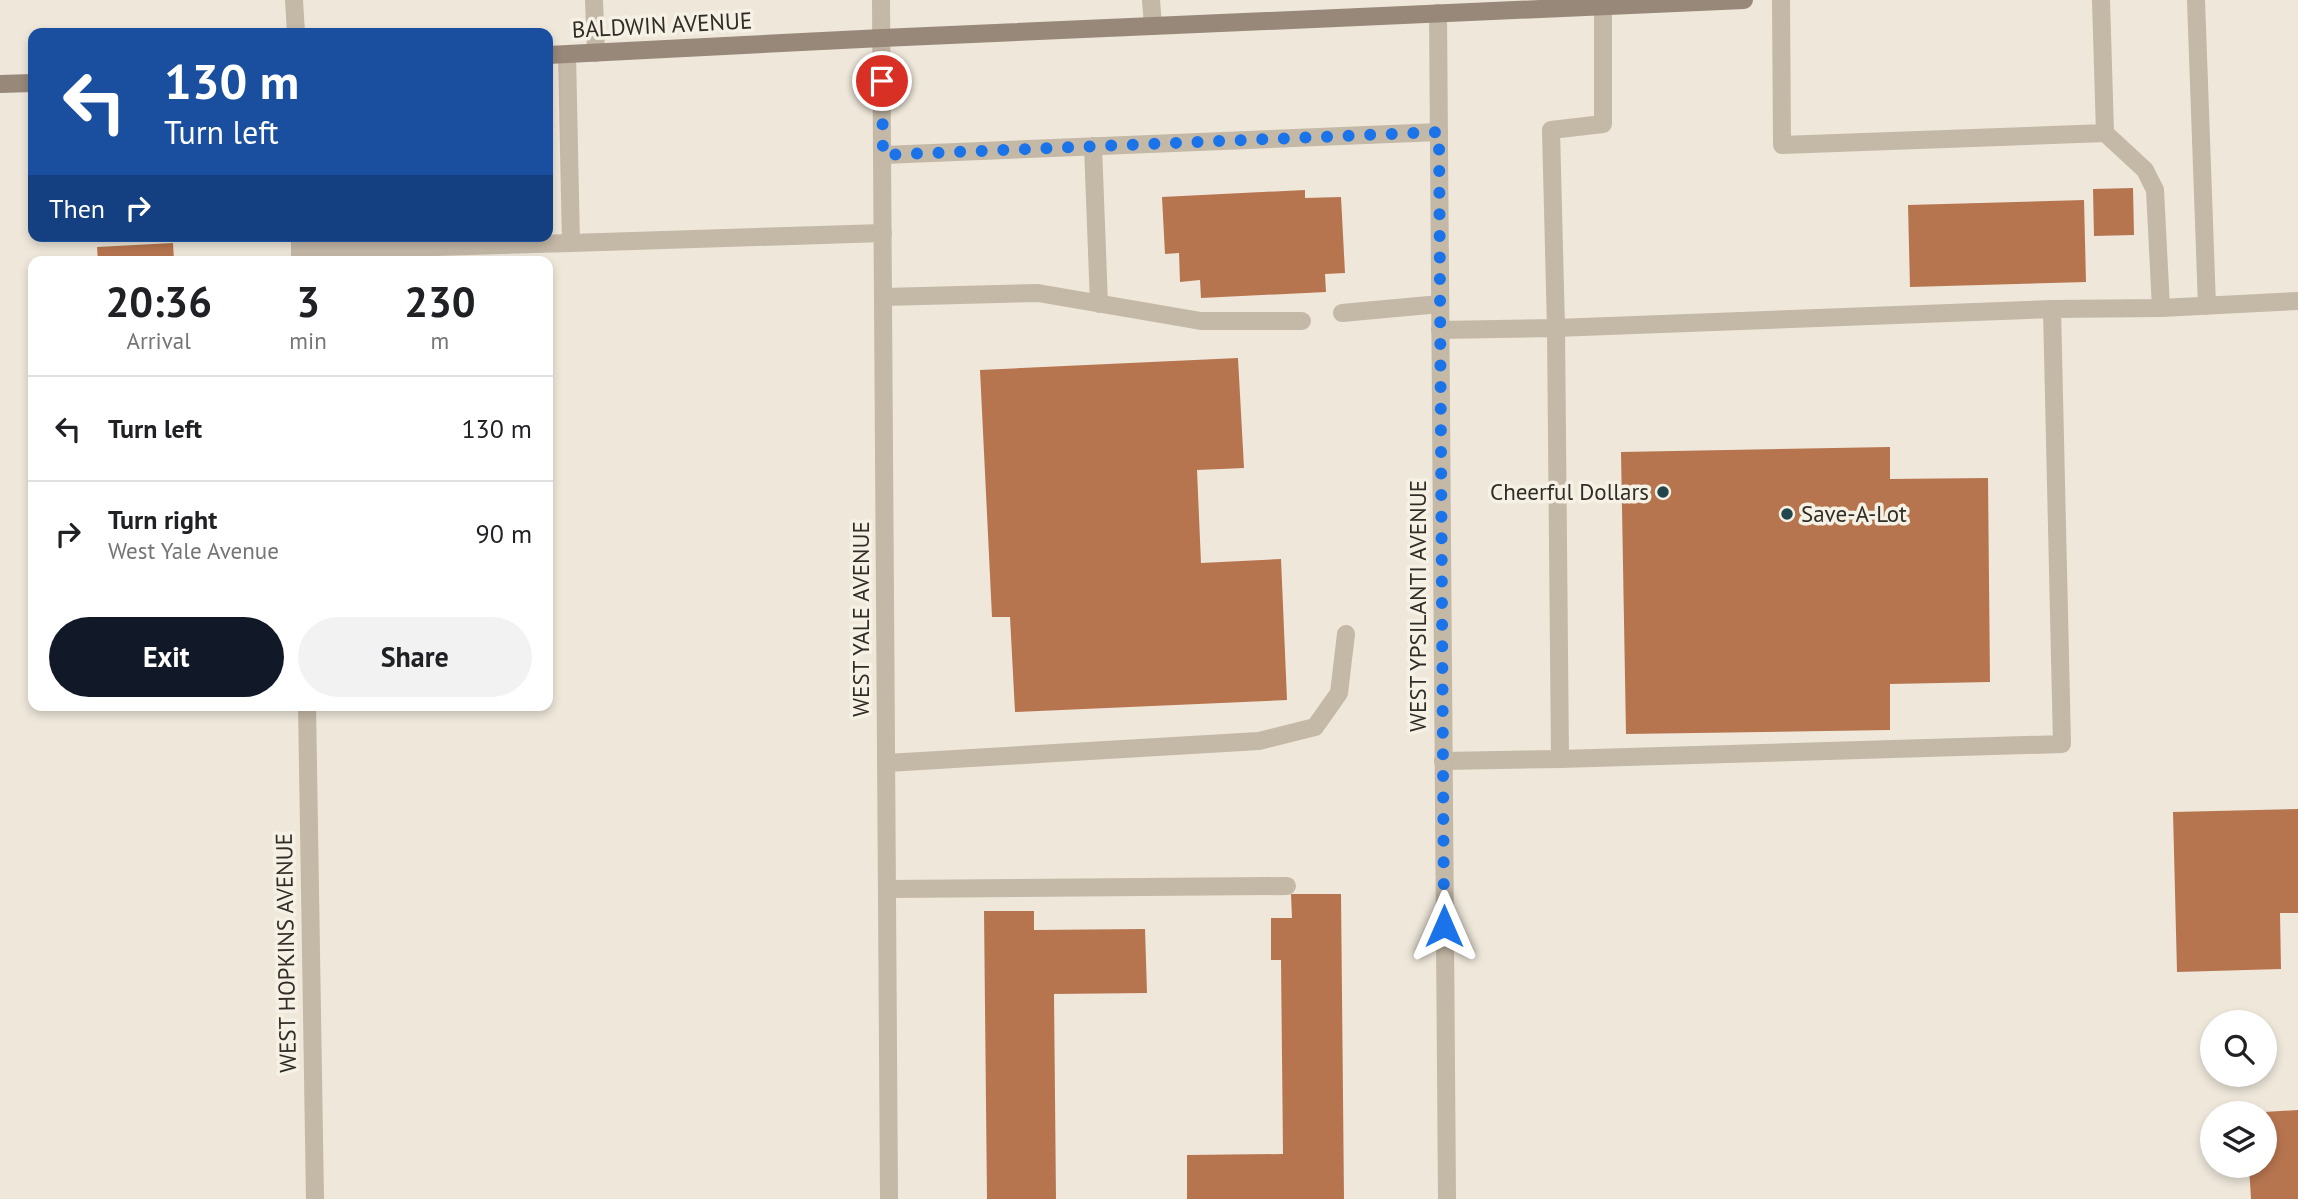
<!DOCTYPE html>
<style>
body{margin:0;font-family:"PT Sans",sans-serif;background:#f2f2f2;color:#202124;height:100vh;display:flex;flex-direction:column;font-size:26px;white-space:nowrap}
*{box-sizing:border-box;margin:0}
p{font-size:23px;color:#757577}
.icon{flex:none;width:38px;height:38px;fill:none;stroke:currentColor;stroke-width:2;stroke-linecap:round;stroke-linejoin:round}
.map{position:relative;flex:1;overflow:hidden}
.sheet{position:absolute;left:28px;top:256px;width:525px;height:455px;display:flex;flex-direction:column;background:#fff;border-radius:14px;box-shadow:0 4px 10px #0003}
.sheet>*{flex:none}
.top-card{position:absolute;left:28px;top:28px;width:525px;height:214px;border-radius:14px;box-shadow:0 4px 10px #0003;background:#1a4fa0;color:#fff;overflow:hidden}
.tools{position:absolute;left:2200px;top:1010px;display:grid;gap:14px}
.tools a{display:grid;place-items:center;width:77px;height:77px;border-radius:50%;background:#fff;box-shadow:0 4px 10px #0003;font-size:35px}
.pin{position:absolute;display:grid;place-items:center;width:60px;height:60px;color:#fff;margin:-30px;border:4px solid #fff;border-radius:50%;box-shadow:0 2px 7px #0007}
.me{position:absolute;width:77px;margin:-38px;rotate:0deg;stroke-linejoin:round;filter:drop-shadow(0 0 5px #0008)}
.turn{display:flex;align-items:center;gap:24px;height:147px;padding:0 21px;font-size:32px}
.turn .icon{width:91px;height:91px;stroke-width:2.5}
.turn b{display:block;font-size:49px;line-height:60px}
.then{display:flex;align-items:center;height:66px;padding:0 21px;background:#0003;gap:14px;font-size:26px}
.eta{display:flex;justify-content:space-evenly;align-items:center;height:119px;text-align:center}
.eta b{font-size:42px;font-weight:600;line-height:49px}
.action{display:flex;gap:14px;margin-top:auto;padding:14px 21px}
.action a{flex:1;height:80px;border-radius:42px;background:#111827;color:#fff;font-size:28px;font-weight:600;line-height:80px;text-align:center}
.action a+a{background:#f2f2f2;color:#202124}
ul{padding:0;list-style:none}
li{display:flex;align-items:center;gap:21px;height:105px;padding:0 21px;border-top:2px solid #e0e0e0}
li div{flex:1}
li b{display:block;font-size:26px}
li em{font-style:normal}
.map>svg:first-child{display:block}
</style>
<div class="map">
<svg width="2298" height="1199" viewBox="0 0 2298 1199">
<rect width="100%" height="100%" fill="#eee7da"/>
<path fill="#b7754f" d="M 2133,188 L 2134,235 L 2094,236 L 2093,189 Z
M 1305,190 L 1305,198 L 1341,197 L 1345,273 L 1325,274 L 1326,292 L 1201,298 L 1200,280 L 1180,282 L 1179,253 L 1165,254 L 1162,197 Z
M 2084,200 L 2086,282 L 1910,287 L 1908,205 Z
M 173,243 L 174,261 L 98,261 L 97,247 Z
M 1238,358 L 1244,468 L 1197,470 L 1201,563 L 1281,559 L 1287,700 L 1015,712 L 1010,617 L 992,617 L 980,370 Z
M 1890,447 L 1890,479 L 1988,478 L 1990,682 L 1890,684 L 1890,730 L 1626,734 L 1621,452 Z
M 2298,809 L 2298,913 L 2280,913 L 2281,969 L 2177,972 L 2173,812 Z
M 1291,894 L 1341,894 L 1344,1199 L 1187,1199 L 1187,1155 L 1283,1154 L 1281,960 L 1271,960 L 1271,918 L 1292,918 Z
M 984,911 L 1034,911 L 1034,930 L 1145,929 L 1147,993 L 1054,994 L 1056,1199 L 987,1199 Z
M 2298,1110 L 2298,1199 L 2251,1199 L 2249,1166 L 2264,1166 L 2264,1112 Z"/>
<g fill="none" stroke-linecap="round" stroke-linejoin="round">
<path stroke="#c4b8a7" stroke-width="18" d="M 594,0 L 596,53
M 1151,0 L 1153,26
M 1781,0 L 1782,145 L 2105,133
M 2101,0 L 2105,133 L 2145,170 L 2155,190 L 2161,308
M 2196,0 L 2207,306
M 567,55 L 571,243 L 883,233
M 1093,146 L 1099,304
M 883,155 L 1439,132
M 300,251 L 571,243
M 883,297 L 1038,293 L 1201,321 L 1302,321
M 1342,313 L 1440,304
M 1440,330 L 1556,328 L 2052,309 L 2161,308 L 2298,301
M 1560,759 L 2062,744 L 2052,309
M 1443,761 L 1560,759 L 1556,328 L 1551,130 L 1603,124 L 1603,6
M 887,763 L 1259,741 L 1315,727 L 1339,693 L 1346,634
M 887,889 L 1287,886"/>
<path stroke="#c4b8a7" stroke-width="18" d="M 294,0 L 296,33
M 881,0 L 889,1199
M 1438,13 L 1447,1199
M 300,236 L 300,261
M 307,705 L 315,1199"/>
<path stroke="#978879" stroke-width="18" d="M 548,55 L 882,38 L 1744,0
M 0,84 L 33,83"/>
</g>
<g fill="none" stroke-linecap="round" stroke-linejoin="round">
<path stroke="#1a73e8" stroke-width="12" stroke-dasharray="0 21.6" d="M 882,81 L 883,155 L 1439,132 L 1444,926"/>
</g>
<g fill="#22454e" stroke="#f6f1e5" stroke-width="2.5">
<circle cx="1663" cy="492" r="7"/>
<circle cx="1787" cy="514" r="7"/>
</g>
<g text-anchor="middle" stroke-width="7" stroke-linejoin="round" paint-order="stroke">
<g font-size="23" fill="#322c27" stroke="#f6f1e5">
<text transform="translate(662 25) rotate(-3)" y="8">BALDWIN AVENUE</text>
<text transform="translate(1418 606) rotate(-90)" y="8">WEST YPSILANTI AVENUE</text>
<text transform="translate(861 619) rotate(-90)" y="8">WEST YALE AVENUE</text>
<text transform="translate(286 953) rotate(-91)" y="8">WEST HOPKINS AVENUE</text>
</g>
<g font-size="23" fill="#322c27" stroke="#f6f1e5" text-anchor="end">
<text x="1649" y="500">Cheerful Dollars</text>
<text x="1801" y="522" text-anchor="start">Save-A-Lot</text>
</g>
</g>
</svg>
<div class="tools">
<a><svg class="icon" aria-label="search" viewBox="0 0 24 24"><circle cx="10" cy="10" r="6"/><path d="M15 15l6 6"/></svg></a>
<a><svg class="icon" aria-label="layers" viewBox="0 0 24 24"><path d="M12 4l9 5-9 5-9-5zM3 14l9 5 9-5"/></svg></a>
</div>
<div class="pin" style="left:882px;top:81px;background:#d93025"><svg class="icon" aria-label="arrive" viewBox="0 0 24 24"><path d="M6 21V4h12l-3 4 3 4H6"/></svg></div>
<svg class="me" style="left:1444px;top:926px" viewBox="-20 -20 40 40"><path d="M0-17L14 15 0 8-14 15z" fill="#1a73e8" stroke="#fff" stroke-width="4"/></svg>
<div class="top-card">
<div class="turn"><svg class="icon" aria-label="left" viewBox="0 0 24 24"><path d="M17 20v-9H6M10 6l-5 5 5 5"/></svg><div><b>130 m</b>Turn left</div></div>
<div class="then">Then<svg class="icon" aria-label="right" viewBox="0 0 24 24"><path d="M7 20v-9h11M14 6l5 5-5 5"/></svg></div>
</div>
<section class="sheet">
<div class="eta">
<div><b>20:36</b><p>Arrival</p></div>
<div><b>3</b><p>min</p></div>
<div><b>230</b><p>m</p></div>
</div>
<ul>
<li><svg class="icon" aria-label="left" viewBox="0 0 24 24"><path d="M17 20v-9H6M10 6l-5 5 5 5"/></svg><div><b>Turn left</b></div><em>130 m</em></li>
<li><svg class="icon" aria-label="right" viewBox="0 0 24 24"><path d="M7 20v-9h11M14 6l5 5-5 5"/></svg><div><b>Turn right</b><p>West Yale Avenue</p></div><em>90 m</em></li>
</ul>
<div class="action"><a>Exit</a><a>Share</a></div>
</section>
</div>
